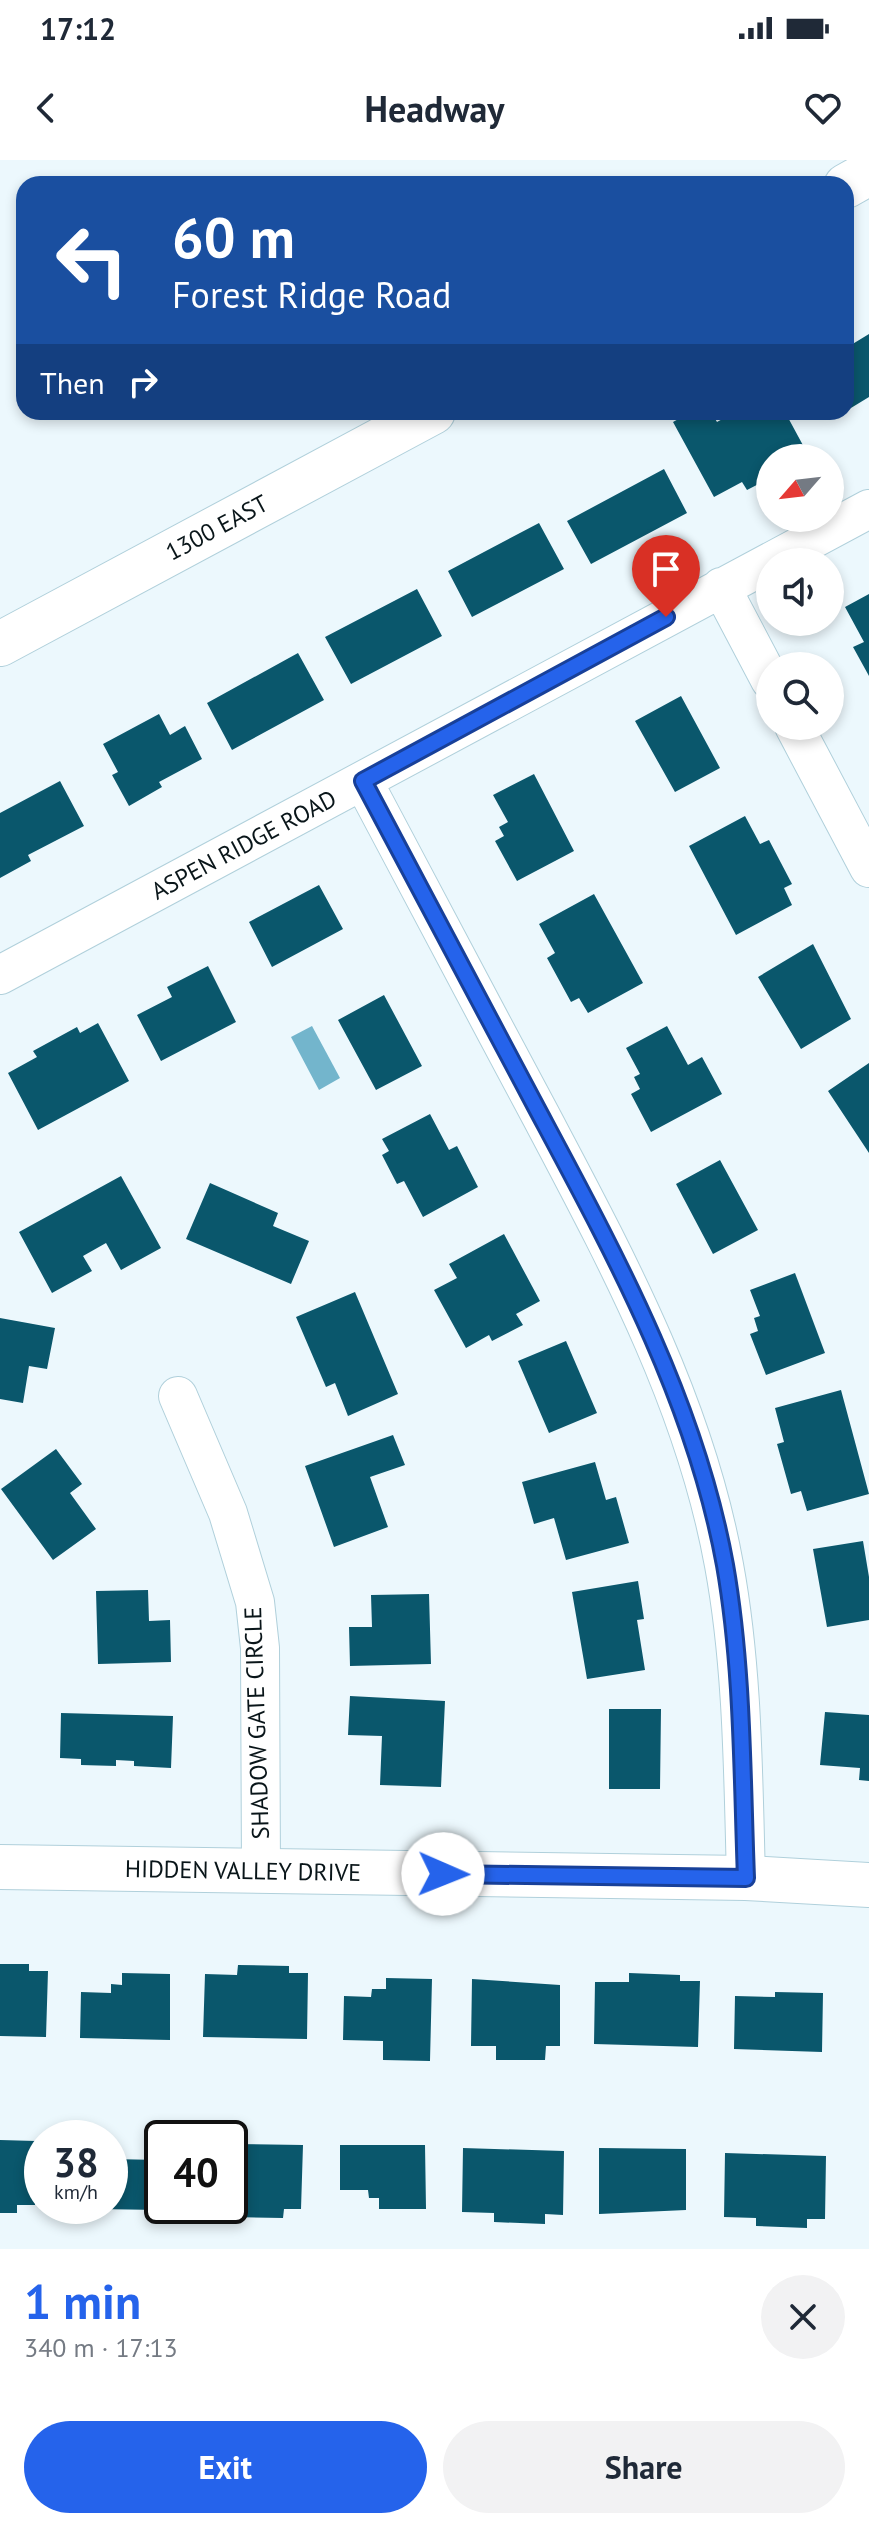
<!DOCTYPE html>
<meta charset="utf-8">
<style>
body{margin:0;font-family:"PT Sans",sans-serif;background:#f2f2f3;color:#1f2937;height:100vh;display:flex;flex-direction:column;font-size:30px;white-space:nowrap}
*{box-sizing:border-box;margin:0}
p{font-size:26px;color:#747a83}
.icon{flex:none;width:44px;height:44px;fill:none;stroke:currentColor;stroke-width:2;stroke-linecap:round;stroke-linejoin:round}
.map{position:relative;height:2089px;overflow:hidden}
.side{display:flex;flex-direction:column;background:#fff;flex:1}
.side>*{flex:none}
.banner{position:absolute;left:16px;top:16px;width:838px;height:244px;border-radius:24px;box-shadow:0 4px 12px #0003;background:#1a4fa0;color:#fff;overflow:hidden}
.needle{width:52px;rotate:242deg}
.controls{position:absolute;left:756px;top:284px;display:grid;gap:16px}
.controls a{display:grid;place-items:center;width:88px;height:88px;border-radius:50%;background:#fff;box-shadow:0 4px 12px #0003;font-size:40px}
.speed{position:absolute;left:24px;top:1960px;display:flex;gap:16px;font-size:40px;font-weight:700;text-align:center}
.speed>*{display:grid;place-content:center;width:104px;height:104px;border-radius:50%;background:#fff;box-shadow:0 4px 12px #0003;line-height:1}
.speed small{font-size:20px;font-weight:400}
.speed .limit{border:4px solid #111;border-radius:12px;background:#fff;color:#111}
.pin{position:absolute;display:grid;place-items:center;width:68px;height:68px;color:#fff;margin:-82px -34px;border-radius:50% 50% 50% 0;rotate:-45deg;box-shadow:0 0 8px #0007}
.pin .icon{rotate:45deg}
.me{position:absolute;width:88px;margin:-44px;rotate:91deg;stroke-linejoin:round;filter:drop-shadow(0 0 6px #0008)}
.turn{display:flex;align-items:center;gap:28px;height:168px;padding:0 24px;font-size:36px}
.turn .icon{width:104px;height:104px;stroke-width:2.5}
.turn b{display:block;font-size:56px;line-height:68px}
.then{display:flex;align-items:center;height:76px;padding:0 24px;background:#0003;gap:16px;font-size:30px}
.round{display:grid;place-items:center;flex:none;width:84px;height:84px;border-radius:42px;background:#f2f2f3}
.summary{display:flex;align-items:center;justify-content:space-between;height:136px;padding:0 24px}
h1{font-size:48px;font-weight:600;line-height:60px;color:#2563eb}
.button{display:flex;gap:16px;margin-top:auto;padding:16px 24px}
.button a{flex:1;height:92px;border-radius:48px;background:#2563eb;color:#fff;font-size:32px;font-weight:600;line-height:92px;text-align:center}
.button a+a{background:#f2f2f3;color:#1f2937}
.status{display:flex;justify-content:space-between;align-items:center;height:56px;padding:0 40px;background:#fff;direction:ltr}
.status svg{height:22px;fill:currentColor}
header{display:flex;justify-content:space-between;align-items:center;height:104px;padding:0 24px;background:#fff;font-size:36px;font-weight:600}
.map>svg:first-child{display:block}
</style>
<div class="status"><b>17:12</b><svg viewBox="0 0 49 12"><path d="M0 12V9h3v3zM5 12V6h3v6zM10 12V3h3v9zM15 12V0h3v12zM26 1h20v11H26zM47 4h2v5h-2z"/></svg></div>
<header><svg class="icon" aria-label="back" viewBox="0 0 24 24"><path d="M15 5l-7 7 7 7"/></svg>Headway<svg class="icon" aria-label="heart" viewBox="0 0 24 24"><path d="M12 20l-8-8c-3-5 5-10 8-4 3-6 11-1 8 4z"/></svg></header>
<div class="map">
<svg width="869" height="2089" viewBox="0 0 869 2089">
<rect width="100%" height="100%" fill="#ecf8fd"/>
<path fill="#73b5cc" d="M 312,866 L 340,918 L 319,930 L 291,877 Z"/>
<path fill="#0a576c" d="M 869,174 L 869,237 L 846,251 L 846,188 Z
M 691,252 L 711,252 L 717,262 L 735,252 L 785,252 L 805,289 L 787,298 L 770,298 L 770,318 L 747,330 L 742,322 L 714,337 L 673,262 Z
M 664,309 L 687,353 L 591,404 L 567,361 Z
M 539,363 L 564,409 L 472,457 L 448,411 Z
M 417,429 L 442,476 L 351,524 L 325,477 Z
M 869,434 L 869,516 L 853,487 L 864,482 L 845,447 Z
M 298,493 L 324,540 L 232,590 L 207,543 Z
M 681,536 L 720,608 L 675,632 L 635,561 Z
M 159,554 L 170,575 L 185,566 L 202,599 L 159,622 L 162,627 L 129,646 L 112,615 L 118,612 L 103,584 Z
M 534,614 L 574,691 L 517,721 L 495,681 L 504,676 L 499,667 L 508,662 L 493,635 Z
M 60,621 L 84,666 L 28,695 L 31,701 L 0,718 L 0,653 Z
M 745,656 L 760,684 L 769,680 L 792,724 L 784,728 L 792,745 L 736,775 L 689,686 Z
M 319,725 L 343,769 L 272,807 L 249,762 Z
M 594,734 L 643,823 L 588,853 L 579,838 L 571,842 L 547,798 L 555,793 L 539,764 Z
M 813,784 L 851,859 L 801,889 L 758,817 Z
M 208,806 L 236,862 L 161,901 L 137,855 L 172,837 L 167,827 Z
M 384,835 L 422,906 L 376,930 L 338,860 Z
M 98,863 L 129,921 L 38,970 L 8,913 L 37,897 L 33,891 L 77,867 L 80,873 Z
M 667,866 L 688,905 L 702,897 L 722,934 L 651,972 L 631,934 L 640,929 L 634,917 L 640,914 L 626,888 Z
M 869,903 L 869,993 L 828,931 Z
M 430,954 L 449,990 L 457,986 L 478,1027 L 423,1057 L 404,1021 L 397,1024 L 382,995 L 389,991 L 382,979 Z
M 720,1000 L 758,1070 L 713,1094 L 676,1024 Z
M 121,1016 L 161,1088 L 121,1110 L 106,1083 L 83,1096 L 92,1111 L 52,1133 L 19,1072 Z
M 210,1023 L 278,1053 L 273,1066 L 309,1081 L 291,1124 L 186,1079 Z
M 504,1074 L 540,1141 L 516,1154 L 523,1165 L 492,1181 L 489,1175 L 466,1188 L 434,1130 L 457,1118 L 449,1104 Z
M 795,1113 L 825,1193 L 766,1215 L 750,1174 L 758,1171 L 754,1158 L 760,1156 L 750,1130 Z
M 355,1132 L 398,1234 L 348,1256 L 335,1223 L 326,1227 L 296,1157 Z
M 0,1158 L 55,1168 L 47,1209 L 29,1206 L 23,1243 L 0,1239 Z
M 566,1181 L 597,1253 L 549,1273 L 518,1201 Z
M 841,1230 L 869,1334 L 807,1351 L 801,1331 L 791,1334 L 777,1284 L 784,1282 L 775,1248 Z
M 393,1275 L 405,1305 L 370,1317 L 388,1367 L 334,1387 L 305,1306 Z
M 56,1289 L 82,1324 L 70,1333 L 96,1369 L 53,1400 L 1,1329 Z
M 595,1302 L 606,1340 L 616,1337 L 629,1383 L 566,1400 L 554,1358 L 534,1364 L 522,1322 Z
M 863,1381 L 869,1417 L 869,1460 L 827,1467 L 813,1389 Z
M 638,1421 L 644,1459 L 637,1460 L 645,1510 L 587,1519 L 572,1432 Z
M 148,1430 L 149,1461 L 170,1460 L 171,1502 L 98,1504 L 96,1431 Z
M 429,1434 L 431,1504 L 350,1506 L 349,1467 L 372,1467 L 371,1435 Z
M 350,1536 L 445,1541 L 441,1627 L 380,1625 L 382,1576 L 348,1575 Z
M 609,1549 L 661,1549 L 660,1629 L 609,1629 Z
M 825,1552 L 869,1555 L 869,1621 L 859,1620 L 860,1608 L 820,1605 Z
M 61,1553 L 173,1556 L 171,1608 L 134,1606 L 134,1601 L 116,1600 L 116,1606 L 81,1605 L 81,1599 L 60,1598 Z
M 0,1804 L 29,1804 L 29,1811 L 48,1811 L 46,1877 L 0,1876 Z
M 238,1805 L 289,1806 L 289,1813 L 308,1813 L 307,1879 L 203,1877 L 205,1814 L 237,1815 Z
M 122,1813 L 170,1814 L 170,1880 L 80,1878 L 81,1832 L 111,1833 L 111,1824 L 122,1825 Z
M 629,1813 L 680,1815 L 680,1821 L 700,1821 L 698,1887 L 594,1884 L 595,1822 L 629,1822 Z
M 386,1818 L 432,1819 L 430,1901 L 383,1900 L 383,1881 L 343,1880 L 344,1836 L 371,1837 L 372,1829 L 386,1829 Z
M 472,1819 L 560,1825 L 560,1886 L 546,1886 L 545,1900 L 496,1900 L 496,1886 L 471,1886 Z
M 775,1832 L 823,1833 L 822,1892 L 734,1889 L 735,1836 L 775,1837 Z
M 0,1980 L 36,1981 L 35,2045 L 17,2045 L 17,2053 L 0,2053 Z
M 230,1984 L 303,1985 L 301,2049 L 284,2049 L 283,2058 L 232,2057 Z
M 340,1985 L 425,1985 L 426,2049 L 379,2049 L 379,2038 L 369,2038 L 368,2030 L 340,2030 Z
M 463,1988 L 564,1991 L 563,2055 L 545,2054 L 545,2064 L 494,2062 L 494,2053 L 462,2052 Z
M 599,1988 L 686,1989 L 686,2050 L 599,2054 Z
M 725,1993 L 826,1996 L 825,2059 L 807,2059 L 807,2068 L 756,2066 L 756,2058 L 724,2057 Z
M 110,1999 L 161,2000 L 161,2050 L 96,2049 L 110,2046 Z"/>
<g fill="none" stroke-linecap="round" stroke-linejoin="round">
<g stroke="#b0d0db" stroke-width="40">
<path id="street" d="M 721,427 L 770,520
M 794,566 L 869,708
M 363,621 C 423,734 482,846 542,958 C 617,1100 695,1244 724,1405 C 743,1508 743,1614 746,1718
M 0,815 L 869,349
M 178,1236 L 228,1353 L 255,1442 L 260,1488 L 261,1712"/>
</g>
<g stroke="#b0d0db" stroke-width="46">
<path id="secondary" d="M 0,1707 L 746,1718 L 869,1725"/>
</g>
<g stroke="#b0d0db" stroke-width="46">
<path id="primary" d="M 846,26 L 869,13
M 0,484 L 433,252"/>
</g>
<use href="#street" stroke="#fff" stroke-width="38"/>
<use href="#secondary" stroke="#fff" stroke-width="44"/>
<use href="#primary" stroke="#fff" stroke-width="44"/>
</g>
<g fill="none" stroke-linecap="round" stroke-linejoin="round">
<g stroke="#184099" stroke-width="20">
<path id="route" d="M 443,1714 L 746,1718 C 742,1614 743,1508 725,1405 C 695,1240 614,1093 536,947 C 478,839 421,730 363,621 L 666,457"/>
</g>
<use href="#route" stroke="#2563eb" stroke-width="14"/>
</g>
<g text-anchor="middle" stroke-width="8" stroke-linejoin="round" paint-order="stroke">
<g font-size="24" fill="#091519" stroke="#fff">
<text transform="translate(217 368) rotate(-28)" y="8">1300 EAST</text>
<text transform="translate(244 685) rotate(-28)" y="8">ASPEN RIDGE ROAD</text>
<text transform="translate(257 1563) rotate(-92)" y="8">SHADOW GATE CIRCLE</text>
<text transform="translate(243 1711) rotate(1)" y="8">HIDDEN VALLEY DRIVE</text>
</g>
</g>
</svg>
<div class="controls">
<a><svg class="needle" viewBox="-14 -14 28 28"><path d="M0-13l5 13h-10z" fill="#e53935"/><path d="M0 13l5-13h-10z" fill="#747a83"/></svg></a>
<a><svg class="icon" aria-label="sound" viewBox="0 0 24 24"><path d="M4 9h4l5-4v14l-5-4H4zM17 9q2 3 0 6"/></svg></a>
<a><svg class="icon" aria-label="search" viewBox="0 0 24 24"><circle cx="10" cy="10" r="6"/><path d="M15 15l6 6"/></svg></a>
</div>
<div class="speed"><div>38<small>km/h</small></div><div class="limit">40</div></div>
<div class="pin" style="left:666px;top:457px;background:#d93025"><svg class="icon" aria-label="arrive" viewBox="0 0 24 24"><path d="M6 21V4h12l-3 4 3 4H6"/></svg></div>
<svg class="me" style="left:443px;top:1714px" viewBox="-20 -20 40 40"><circle r="19" fill="#fff"/><path d="M0-13L10 11 0 6-10 11z" fill="#2563eb"/></svg>
<div class="banner">
<div class="turn"><svg class="icon" aria-label="left" viewBox="0 0 24 24"><path d="M17 20v-9H6M10 6l-5 5 5 5"/></svg><div><b>60 m</b>Forest Ridge Road</div></div>
<div class="then">Then<svg class="icon" aria-label="right" viewBox="0 0 24 24"><path d="M7 20v-9h11M14 6l5 5-5 5"/></svg></div>
</div>
</div>
<section class="side">
<div class="summary"><div><h1>1 min</h1><p>340 m · 17:13</p></div><a class="round"><svg class="icon" aria-label="close" viewBox="0 0 24 24"><path d="M6 6l12 12M18 6L6 18"/></svg></a></div>
<div class="button"><a>Exit</a><a>Share</a></div>
</section>
